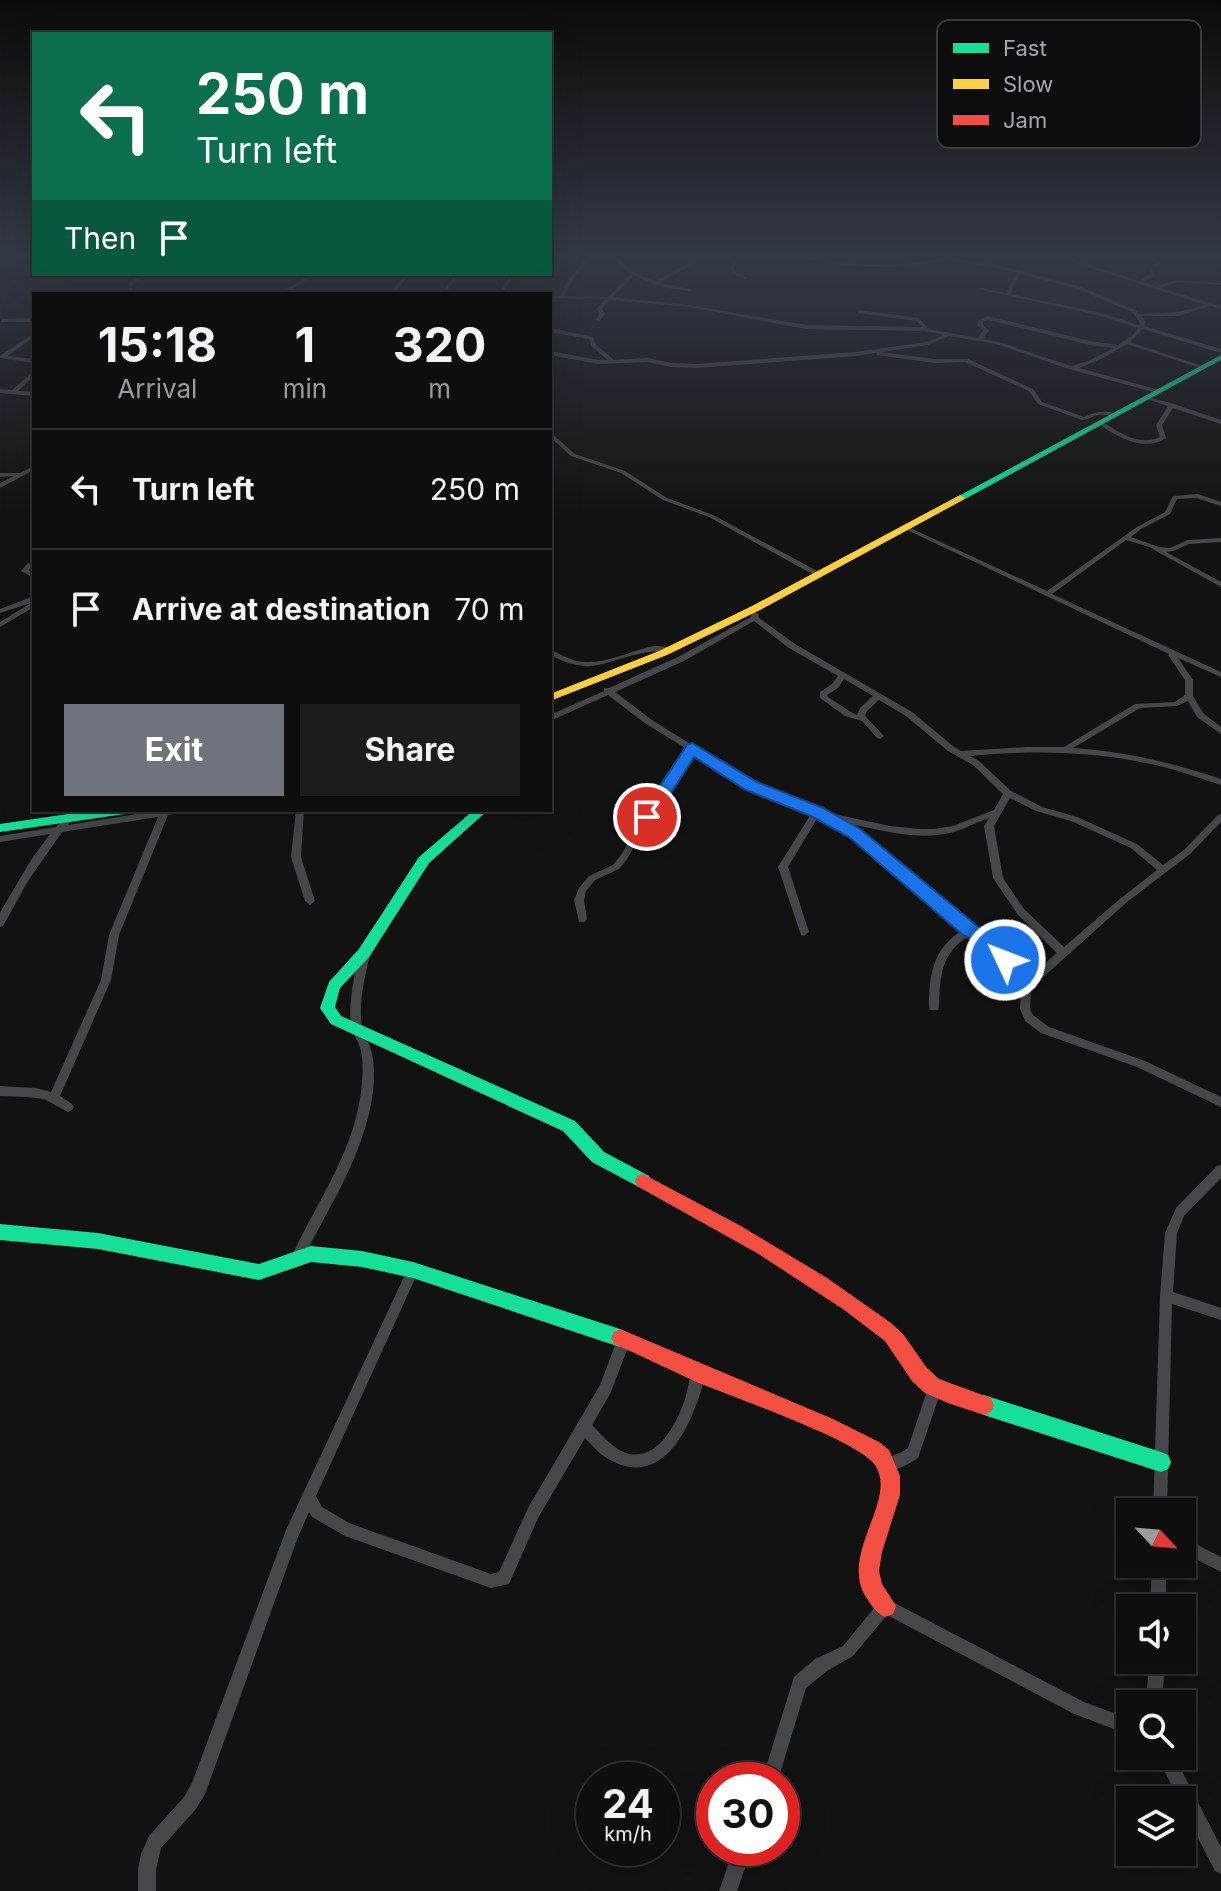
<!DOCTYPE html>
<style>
body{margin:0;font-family:Inter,sans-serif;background:#1c1c1c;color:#f1f3f6;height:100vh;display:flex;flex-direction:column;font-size:30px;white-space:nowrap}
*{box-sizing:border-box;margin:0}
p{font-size:26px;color:#9b9c9e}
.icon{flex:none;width:44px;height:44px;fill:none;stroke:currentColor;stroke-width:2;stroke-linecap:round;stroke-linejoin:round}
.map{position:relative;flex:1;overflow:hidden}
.side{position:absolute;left:32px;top:292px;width:520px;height:520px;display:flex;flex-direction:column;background:#0e0e0e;border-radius:0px;box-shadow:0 8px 32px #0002,0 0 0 2px #2e2e2e}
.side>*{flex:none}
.guide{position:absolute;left:32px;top:32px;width:520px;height:244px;border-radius:0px;box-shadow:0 8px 32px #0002,0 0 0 2px #2e2e2e;background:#0b6e4f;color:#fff;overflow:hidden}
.needle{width:52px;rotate:116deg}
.fabs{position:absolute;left:1116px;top:1498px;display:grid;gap:16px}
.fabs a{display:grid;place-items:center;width:80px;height:80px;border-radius:0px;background:#0e0e0e;box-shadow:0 8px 32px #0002,0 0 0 2px #2e2e2e;font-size:40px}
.speed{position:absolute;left:576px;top:1762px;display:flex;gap:16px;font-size:40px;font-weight:700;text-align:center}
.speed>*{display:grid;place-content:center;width:104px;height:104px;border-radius:50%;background:#0e0e0e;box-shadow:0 8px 32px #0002,0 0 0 2px #2e2e2e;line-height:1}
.speed small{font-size:20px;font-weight:400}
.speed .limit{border:12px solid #d22;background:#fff;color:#111}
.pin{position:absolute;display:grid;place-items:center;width:68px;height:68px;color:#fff;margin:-34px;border:4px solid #fff;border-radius:50%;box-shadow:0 2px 8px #0007}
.me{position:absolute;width:88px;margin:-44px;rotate:313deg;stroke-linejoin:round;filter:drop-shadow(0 0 6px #0008)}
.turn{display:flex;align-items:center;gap:28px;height:168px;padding:0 32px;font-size:36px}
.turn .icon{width:104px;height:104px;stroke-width:2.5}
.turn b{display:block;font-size:56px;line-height:68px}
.then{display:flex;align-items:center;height:76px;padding:0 32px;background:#0003;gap:16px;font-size:30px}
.eta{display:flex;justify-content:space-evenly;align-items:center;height:136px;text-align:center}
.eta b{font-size:48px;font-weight:700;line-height:56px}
.cta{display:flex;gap:16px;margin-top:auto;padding:16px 32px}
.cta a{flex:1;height:92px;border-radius:0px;background:#6f737c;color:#fff;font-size:32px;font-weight:700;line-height:92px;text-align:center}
.cta a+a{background:#1c1c1c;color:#f1f3f6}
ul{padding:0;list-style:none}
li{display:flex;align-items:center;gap:24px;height:120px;padding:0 32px;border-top:2px solid #2e2e2e}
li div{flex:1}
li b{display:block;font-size:30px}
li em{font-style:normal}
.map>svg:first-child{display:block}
</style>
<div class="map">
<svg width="1221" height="1891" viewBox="0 0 1221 1891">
<rect width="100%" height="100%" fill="#121212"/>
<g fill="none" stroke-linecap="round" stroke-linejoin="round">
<path fill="#46474b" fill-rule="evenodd" d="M 588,255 L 593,255 L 570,284 L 565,296 L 608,297 L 630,274 L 609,255 L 614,255 L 635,273 L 655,281 L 692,261 L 693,259 L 687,255 L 694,255 L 698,258 L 696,263 L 659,283 L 690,289 L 690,291 L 660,287 L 634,276 L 613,297 L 689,305 L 806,325 L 922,327 L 917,321 L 857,313 L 859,310 L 919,318 L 928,329 L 978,338 L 983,331 L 977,325 L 978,321 L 987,316 L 1090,341 L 1118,345 L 1132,336 L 1138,328 L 1101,316 L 979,289 L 981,288 L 1006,293 L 1016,273 L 992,266 L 950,261 L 891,267 L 853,266 L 776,255 L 790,255 L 853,264 L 891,265 L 950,259 L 992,264 L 1079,286 L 1136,310 L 1139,314 L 1179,312 L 1205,305 L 1063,259 L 1066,255 L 1071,255 L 1068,259 L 1139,281 L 1150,274 L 1149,268 L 1156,263 L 1148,258 L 1150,256 L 1161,263 L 1153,268 L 1155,276 L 1143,282 L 1156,286 L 1177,280 L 1221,283 L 1221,285 L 1177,282 L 1161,288 L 1221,306 L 1221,309 L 1210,306 L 1179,316 L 1141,316 L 1146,322 L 1144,326 L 1221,349 L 1221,353 L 1143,329 L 1130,342 L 1205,367 L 1200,368 L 1127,344 L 1103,358 L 1079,368 L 1159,390 L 1159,392 L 1157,393 L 1069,369 L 996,344 L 949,336 L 928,345 L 856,356 L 696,368 L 671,367 L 648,362 L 598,364 L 550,355 L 550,351 L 598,360 L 608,360 L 592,347 L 589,339 L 550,332 L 550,328 L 593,337 L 596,345 L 614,360 L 648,358 L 671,363 L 696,364 L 856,352 L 927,342 L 943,335 L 924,331 L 806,329 L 689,307 L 610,300 L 602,308 L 605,314 L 599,322 L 596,320 L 599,314 L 597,308 L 605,299 L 550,298 L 550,296 L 560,296 L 566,283 ZM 1020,274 L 1075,288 L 1132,312 L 1140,322 L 1139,325 L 1102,313 L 1010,294 ZM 988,320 L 1090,345 L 1114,348 L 1088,361 L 1071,366 L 999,342 L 983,339 L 989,331 L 983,325 L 983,322 Z
M 738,255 L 743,255 L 734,267 L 736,273 L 746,277 L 746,279 L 732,274 L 730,267 Z
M 1214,255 L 1221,255 L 1221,258 L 1214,256 Z
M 142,274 L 147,274 L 133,285 L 132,294 L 128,294 L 129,283 Z
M 311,274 L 316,274 L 292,289 L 317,294 L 288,291 L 283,294 L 278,294 Z
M 405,274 L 410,274 L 394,294 L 389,294 Z
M 455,274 L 459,274 L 445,294 L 441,294 Z
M 511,274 L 515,274 L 502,294 L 498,294 Z
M 34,318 L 34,322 L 0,322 L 2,319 Z
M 34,333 L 34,337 L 7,356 L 34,359 L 34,363 L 0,358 L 0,356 Z
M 879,352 L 935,359 L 968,359 L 1033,389 L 1042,402 L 1084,417 C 1095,412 1106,409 1117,414 C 1111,416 1103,414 1097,415 C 1091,417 1088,420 1082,420 L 1038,404 L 1029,391 L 965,362 L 935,363 L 877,355 L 876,354 Z
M 34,371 L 34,376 L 18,391 L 34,392 L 34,396 L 0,393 L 0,389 L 12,390 Z
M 1144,396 L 1174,404 L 1221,420 L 1221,424 L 1173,408 L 1162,425 L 1166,438 C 1144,453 1115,436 1096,422 L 1101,421 C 1118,432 1140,447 1160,437 L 1156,425 L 1168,406 L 1144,398 Z
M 550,432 L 575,454 L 625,471 L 667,498 L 713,515 L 821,573 L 814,575 L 709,517 L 663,500 L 621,473 L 571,456 L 550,437 Z
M 34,466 L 34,470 L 0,488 L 0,483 L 14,476 L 0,477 L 0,473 L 20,473 Z
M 1198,494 L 1221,502 L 1221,506 L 1197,498 L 1177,499 L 1170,514 L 1141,529 L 1131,537 L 1159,547 L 1170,548 L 1188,540 L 1221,538 L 1221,542 L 1189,544 L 1173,551 L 1166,552 L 1221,582 L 1221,587 L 1149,547 L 1126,540 L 1052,594 L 1221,672 L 1221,677 L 1178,658 L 1193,680 L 1193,696 L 1203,713 L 1221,727 L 1221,734 L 1197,717 L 1188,701 L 1177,706 L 1140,708 L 1073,748 C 1124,751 1173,763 1221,779 L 1221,785 C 1199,778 1178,770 1155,765 C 1094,751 1032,750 970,756 L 979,761 L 1011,791 L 1042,807 L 1077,817 L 1137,844 L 1163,865 L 1184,850 L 1218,815 L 1221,814 L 1221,822 L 1190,854 L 1127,902 L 1031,988 L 1030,1009 L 1033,1015 L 1049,1027 L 1145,1061 L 1221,1097 L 1221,1107 L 1137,1067 L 1041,1033 L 1025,1021 L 1024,1018 L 1020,1009 L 1021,987 L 988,945 L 970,935 C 941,953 940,975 939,1007 L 938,1010 L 930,1010 L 929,1007 C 929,974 933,948 963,930 L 852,835 L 818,817 L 788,867 L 809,932 L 804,936 L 801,935 L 778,867 L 811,814 L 734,779 L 693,753 L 664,795 L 627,859 L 619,869 L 595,880 L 586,891 L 584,900 L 587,919 L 585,922 L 579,922 L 574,900 L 579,888 L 589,876 L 613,865 L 621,855 L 657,792 L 687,749 L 646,724 L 608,695 L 550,721 L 550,715 L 604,691 L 604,688 L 609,688 L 678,657 L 751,617 L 752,612 L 755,612 L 759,614 L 758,617 L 795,644 L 912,712 L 954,747 L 961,751 L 1027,747 L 1064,747 L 1135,704 L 1175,702 L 1185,695 L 1185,680 L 1168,655 L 1169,654 L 901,527 L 906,526 L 1047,591 L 1137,527 L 1165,512 L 1173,496 ZM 754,621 L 789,648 L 838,676 L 832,684 L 820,692 L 820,698 L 845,716 L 862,721 L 877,738 L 880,739 L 884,736 L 865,716 L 867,711 L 879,700 L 906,716 L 948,751 L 973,765 L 1003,794 L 994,810 L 953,826 L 934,829 L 919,829 L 890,826 L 834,814 L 830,816 L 740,775 L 652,720 L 615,692 L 684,661 ZM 844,679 L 873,696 L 860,708 L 857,715 L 851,712 L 828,697 L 827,695 L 838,688 ZM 1010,798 L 1036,811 L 1071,821 L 1131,848 L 1157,870 L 1121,898 L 1064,947 L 1024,909 L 1003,878 L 994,826 ZM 989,818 L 984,826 L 993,878 L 1018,915 L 1057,953 L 1027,979 L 996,939 L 973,927 L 858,831 L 841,822 C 878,829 916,842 954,832 C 966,828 977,822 989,818 Z
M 28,563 L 34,564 L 29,570 L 34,573 L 34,578 L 21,571 Z
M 29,598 L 34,598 L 34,607 L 0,627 L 0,622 L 31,603 L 0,613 L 0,609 Z
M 654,646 L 671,647 L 675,649 C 666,653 654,650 643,653 C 601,661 594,677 550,655 L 550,650 C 558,653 565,657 573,660 C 600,668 628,651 654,646 Z
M 73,810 L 82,810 L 68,825 L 162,810 L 185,810 L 184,812 L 168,815 L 119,935 L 111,980 L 60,1096 L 72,1104 L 74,1107 L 72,1110 L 68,1112 L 44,1099 L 27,1097 L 0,1096 L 0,1086 L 36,1088 L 51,1092 L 101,980 L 109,935 L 158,817 L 62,832 L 28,881 L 3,926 L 0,927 L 0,913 L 2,909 L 31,860 L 50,834 L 0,842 L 0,836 L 56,827 Z
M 296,810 L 304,810 L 301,857 L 315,901 L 310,905 L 305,901 L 291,857 Z
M 365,950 L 369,951 L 370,954 C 365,977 358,1003 362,1027 C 364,1035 369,1042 371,1050 C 374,1059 374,1071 374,1081 C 370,1146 330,1205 301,1262 L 297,1264 L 293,1262 L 291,1258 C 317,1201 357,1148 362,1083 C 363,1072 363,1058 360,1047 C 358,1041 354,1036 352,1030 C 347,1009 354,971 361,951 Z
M 1221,1165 L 1221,1178 L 1184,1216 L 1177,1233 L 1173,1292 L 1221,1308 L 1221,1320 L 1172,1304 L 1167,1512 L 1153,1512 L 1160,1296 L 1165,1233 L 1176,1208 L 1217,1166 Z
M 413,1264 L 417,1266 L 419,1270 L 316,1496 L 322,1507 L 349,1523 L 491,1574 L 499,1572 L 528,1508 L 600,1385 L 619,1335 L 624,1334 L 629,1335 L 631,1340 L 610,1394 L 592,1425 C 602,1435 612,1448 626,1453 C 657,1463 677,1423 685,1399 C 688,1389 689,1378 693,1368 L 698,1366 L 703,1368 C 706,1381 699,1398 694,1410 C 678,1452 648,1487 602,1455 C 596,1450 590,1443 585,1438 L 538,1518 L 509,1584 L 491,1588 L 345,1536 L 312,1517 L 309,1512 L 298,1537 L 205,1794 L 196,1809 L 161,1848 L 156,1870 L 156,1891 L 138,1891 L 138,1870 L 141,1854 L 149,1836 L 184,1797 L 192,1783 L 286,1530 L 409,1266 Z
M 935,1381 L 940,1383 L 942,1388 L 918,1458 C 909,1464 894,1473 883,1469 L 881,1464 L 883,1459 L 900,1453 L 908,1448 L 928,1388 L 930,1383 Z
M 1182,1537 L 1221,1557 L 1221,1572 L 1182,1552 Z
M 1152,1564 L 1166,1564 L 1166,1608 L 1150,1608 Z
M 885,1598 L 1084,1702 L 1130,1719 L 1130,1735 L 1074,1714 L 887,1615 L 853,1656 L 827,1671 L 806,1688 L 778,1780 L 762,1780 L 794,1677 L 815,1659 L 843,1646 L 880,1601 Z
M 1149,1660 L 1165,1660 L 1162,1704 L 1146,1704 Z
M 1157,1756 L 1174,1756 L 1221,1847 L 1221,1874 L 1215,1871 L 1182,1807 L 1182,1800 L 1179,1800 Z
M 734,1848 L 752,1848 L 737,1891 L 719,1891 Z"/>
<path fill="#16e098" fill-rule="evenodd" d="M 1221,355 L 1221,360 L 963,500 L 955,498 Z
M 95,810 L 131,810 L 125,814 L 0,832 L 0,824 Z
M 474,810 L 488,810 L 429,863 L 369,957 L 340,988 L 335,1007 L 341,1016 L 575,1121 L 604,1152 L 649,1176 L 651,1181 L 649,1186 L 643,1188 L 637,1186 L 592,1162 L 563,1131 L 331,1024 L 320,1008 L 329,982 L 359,949 L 419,857 Z
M 0,1224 L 98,1233 L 259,1264 L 311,1246 L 362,1251 L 413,1262 L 620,1329 L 626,1332 L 629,1338 L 626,1344 L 620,1347 L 413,1278 L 362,1267 L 311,1262 L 259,1280 L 98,1249 L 0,1240 Z
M 984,1395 L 1161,1452 L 1168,1455 L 1171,1462 L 1168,1469 L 1161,1472 L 984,1415 L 977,1412 L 974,1405 L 977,1398 Z"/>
<path fill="#ffcf43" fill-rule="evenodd" d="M 960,495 L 965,498 L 963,500 L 760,610 L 667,655 L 550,701 L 550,694 L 659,651 L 752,606 Z"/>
<path fill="#f24e42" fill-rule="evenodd" d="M 643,1174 L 739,1225 L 827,1278 L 891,1323 L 903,1334 L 926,1367 L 939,1379 L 991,1398 L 994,1405 L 991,1412 L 984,1415 L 948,1403 L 925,1393 L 912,1381 L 885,1341 L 843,1309 L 757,1253 L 637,1186 L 635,1181 L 637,1176 Z
M 620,1329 L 833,1419 L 879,1442 L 889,1450 L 900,1476 L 900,1495 L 882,1552 L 879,1571 L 882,1584 L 896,1606 L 893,1614 L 885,1617 C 877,1613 873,1608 868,1600 C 836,1556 899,1501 875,1465 C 859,1440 726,1395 692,1380 C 666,1368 640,1355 614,1344 L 611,1338 L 614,1332 Z"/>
</g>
<linearGradient id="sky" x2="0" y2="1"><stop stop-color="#0a0a0a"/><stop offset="0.49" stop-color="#333944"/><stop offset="1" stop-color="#333944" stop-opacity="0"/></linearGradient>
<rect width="1221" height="520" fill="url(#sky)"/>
<path fill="#1a73e8" stroke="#114b97" stroke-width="2" d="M 692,743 L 757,782 L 823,808 L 860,829 L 976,925 L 998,938 L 1014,960 L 1012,965 L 998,965 L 985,947 L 963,935 L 849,837 L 811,816 L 746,790 L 694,757 L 653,821 L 642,821 L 642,813 L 687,745 Z"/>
<rect x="937" y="20" width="264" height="128" rx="12" fill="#0c0c0e" stroke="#393a40" stroke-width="2"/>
<rect x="953" y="43" width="36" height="10" fill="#16e098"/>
<rect x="953" y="79" width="36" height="10" fill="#ffcf43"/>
<rect x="953" y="115" width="36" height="10" fill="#f24e42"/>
<g font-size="22" fill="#a1a7b5">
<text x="1003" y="56">Fast</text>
<text x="1003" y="92">Slow</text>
<text x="1003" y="128">Jam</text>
</g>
</svg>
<div class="fabs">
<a><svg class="needle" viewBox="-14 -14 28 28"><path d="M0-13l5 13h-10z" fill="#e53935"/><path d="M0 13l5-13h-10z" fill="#9b9c9e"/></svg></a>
<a><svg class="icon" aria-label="sound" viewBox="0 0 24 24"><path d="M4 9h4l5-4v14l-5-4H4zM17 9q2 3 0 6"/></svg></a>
<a><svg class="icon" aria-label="search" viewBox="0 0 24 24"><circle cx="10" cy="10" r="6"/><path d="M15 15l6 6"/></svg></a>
<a><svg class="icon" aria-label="layers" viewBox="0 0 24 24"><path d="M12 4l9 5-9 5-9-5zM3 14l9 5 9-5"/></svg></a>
</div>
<div class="speed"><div>24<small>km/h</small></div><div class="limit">30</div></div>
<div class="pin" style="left:647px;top:817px;background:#d93025"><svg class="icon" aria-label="arrive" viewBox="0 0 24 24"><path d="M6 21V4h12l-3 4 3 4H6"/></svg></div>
<svg class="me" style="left:1005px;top:960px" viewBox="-20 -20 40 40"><circle r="17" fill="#1a73e8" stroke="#fff" stroke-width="3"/><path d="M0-11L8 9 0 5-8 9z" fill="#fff"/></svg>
<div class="guide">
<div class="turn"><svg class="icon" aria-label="left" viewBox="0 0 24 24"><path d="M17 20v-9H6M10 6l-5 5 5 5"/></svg><div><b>250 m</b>Turn left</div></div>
<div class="then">Then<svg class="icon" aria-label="arrive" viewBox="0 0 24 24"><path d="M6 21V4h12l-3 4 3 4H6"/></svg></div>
</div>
<section class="side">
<div class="eta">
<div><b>15:18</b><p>Arrival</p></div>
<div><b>1</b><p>min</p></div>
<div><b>320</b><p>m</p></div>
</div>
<ul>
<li><svg class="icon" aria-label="left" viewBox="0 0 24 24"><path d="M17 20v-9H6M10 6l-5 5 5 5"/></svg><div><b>Turn left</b></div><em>250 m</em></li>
<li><svg class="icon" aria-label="arrive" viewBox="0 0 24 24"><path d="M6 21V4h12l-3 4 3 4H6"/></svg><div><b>Arrive at destination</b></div><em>70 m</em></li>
</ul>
<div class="cta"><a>Exit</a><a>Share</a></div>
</section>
</div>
